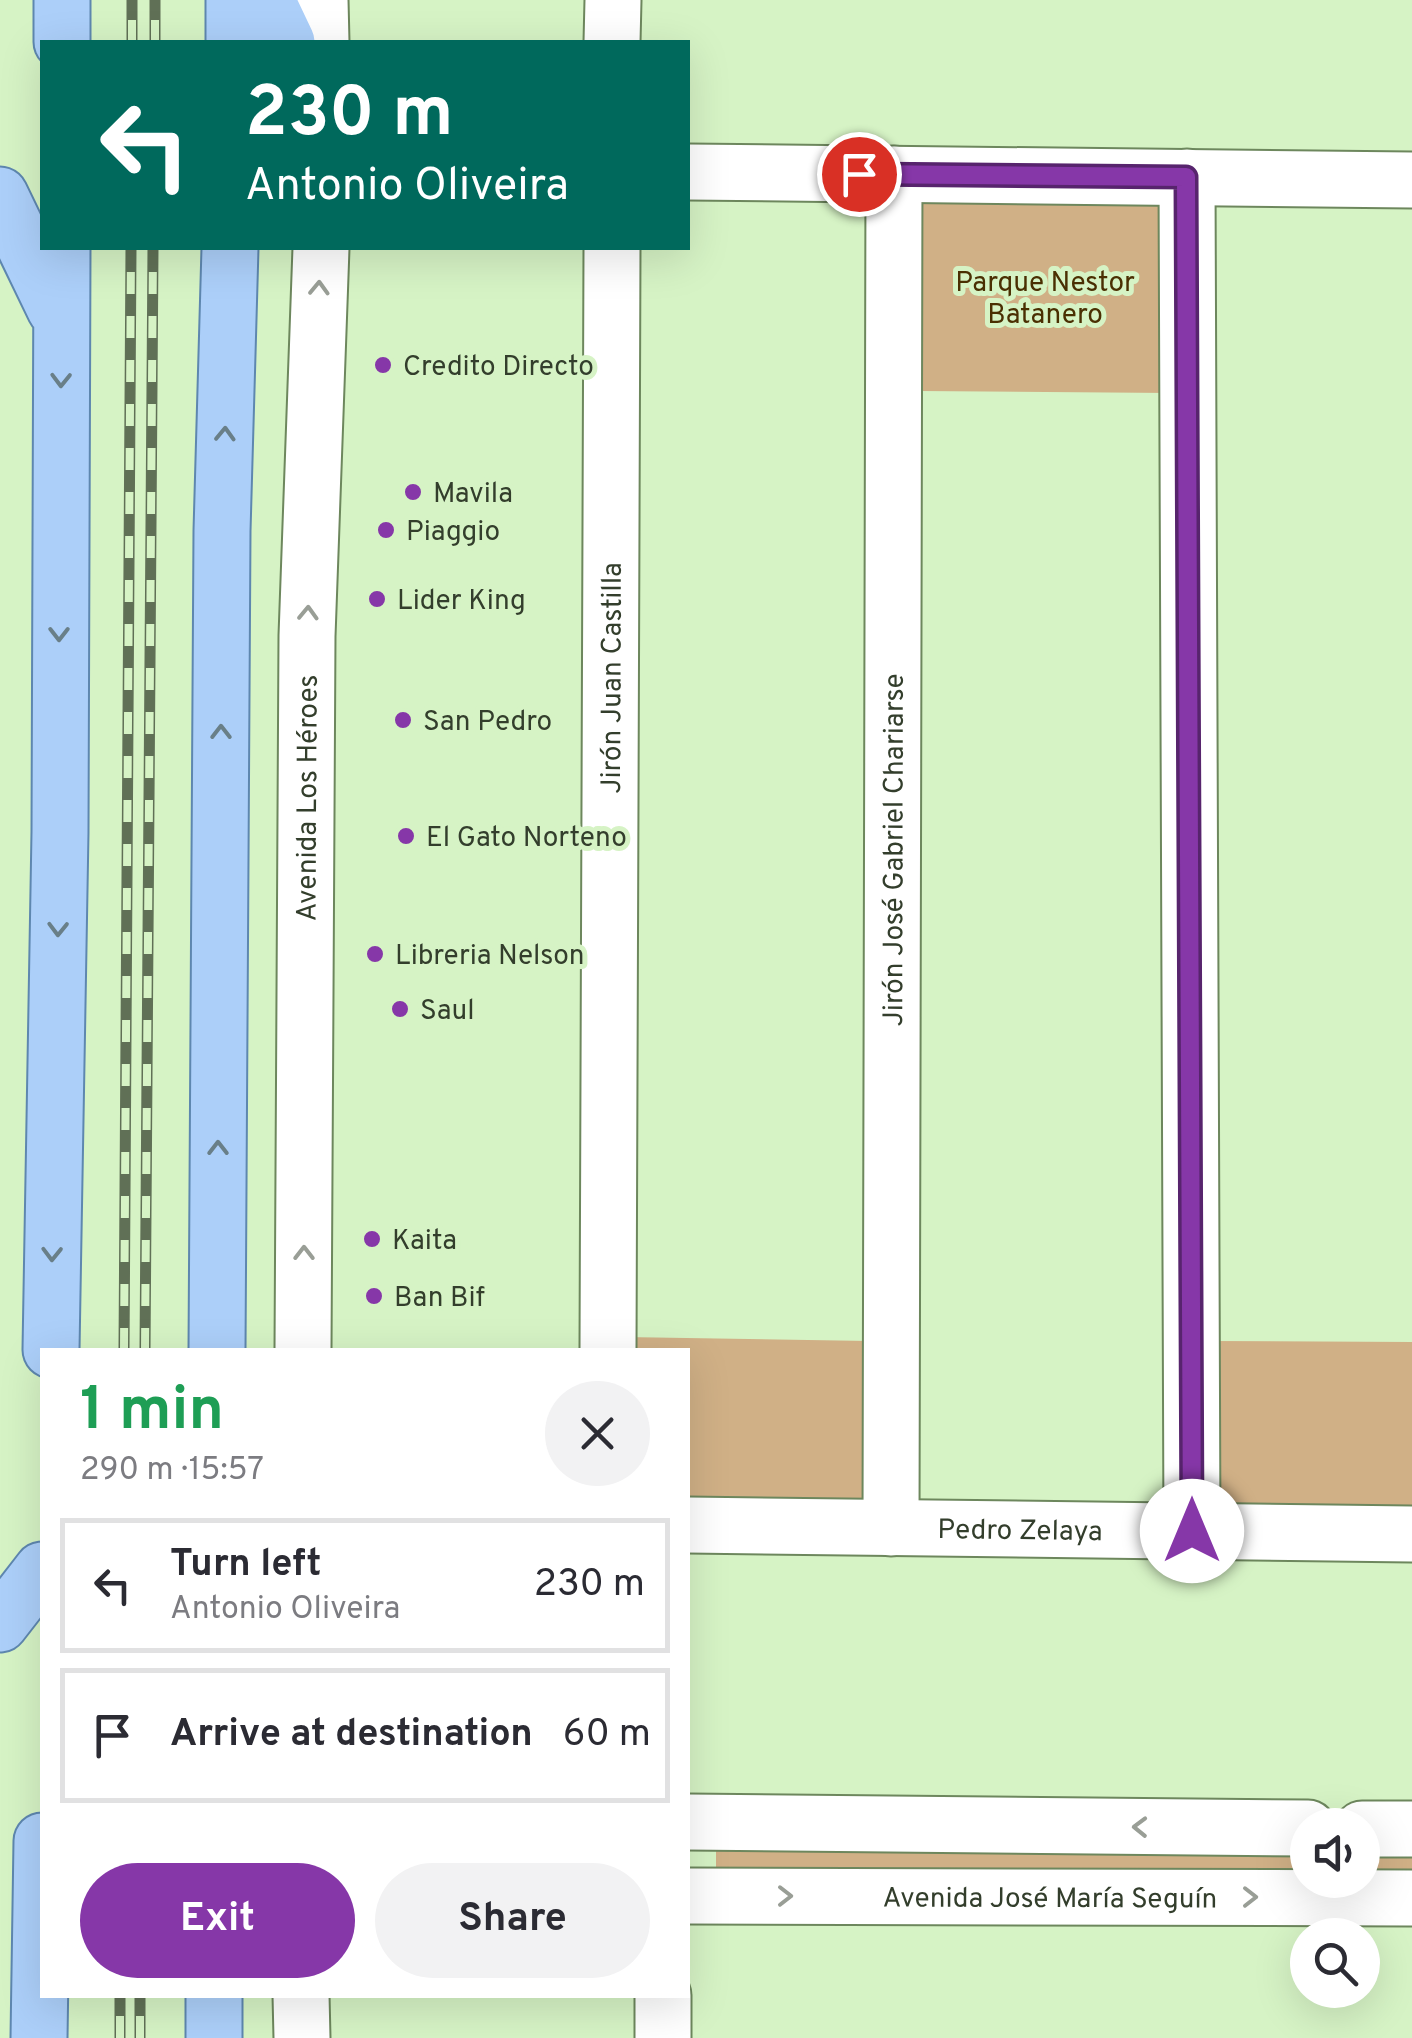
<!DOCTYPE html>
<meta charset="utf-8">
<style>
body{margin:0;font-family:Overpass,sans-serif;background:#f2f2f3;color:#2b2b33;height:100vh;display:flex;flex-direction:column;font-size:38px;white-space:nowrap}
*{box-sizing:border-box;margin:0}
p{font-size:32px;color:#7c7c81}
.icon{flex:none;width:55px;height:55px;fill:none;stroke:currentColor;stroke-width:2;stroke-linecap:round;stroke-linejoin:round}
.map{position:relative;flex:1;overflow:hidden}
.drawer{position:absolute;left:40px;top:1348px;width:650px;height:650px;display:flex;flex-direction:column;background:#fff;border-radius:0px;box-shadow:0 10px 40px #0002}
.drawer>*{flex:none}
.top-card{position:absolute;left:40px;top:40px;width:650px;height:210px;border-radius:0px;box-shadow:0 10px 40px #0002;background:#00695c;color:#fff;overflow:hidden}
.controls{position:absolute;left:1290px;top:1808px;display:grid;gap:20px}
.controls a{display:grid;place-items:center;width:90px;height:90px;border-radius:50%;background:#fff;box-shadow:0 10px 40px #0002;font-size:50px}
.pin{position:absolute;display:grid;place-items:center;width:85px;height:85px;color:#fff;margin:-42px;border:5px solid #fff;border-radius:50%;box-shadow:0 2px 10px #0007}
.me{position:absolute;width:110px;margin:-55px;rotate:0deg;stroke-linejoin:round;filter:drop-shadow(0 0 8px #0008)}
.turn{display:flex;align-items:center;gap:35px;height:210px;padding:0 40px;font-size:45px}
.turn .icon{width:130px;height:130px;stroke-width:2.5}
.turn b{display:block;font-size:70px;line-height:85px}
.round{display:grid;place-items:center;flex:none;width:105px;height:105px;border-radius:52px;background:#f2f2f3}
.summary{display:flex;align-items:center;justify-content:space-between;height:170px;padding:0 40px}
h1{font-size:60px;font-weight:700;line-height:75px;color:#1e9e55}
.cta{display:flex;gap:20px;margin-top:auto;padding:20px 40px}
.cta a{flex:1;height:115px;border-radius:60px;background:#8637a8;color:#fff;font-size:40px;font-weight:700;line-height:115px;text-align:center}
.cta a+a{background:#f2f2f3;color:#2b2b33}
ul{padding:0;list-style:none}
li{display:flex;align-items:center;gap:30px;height:135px;margin:0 20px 15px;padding:0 20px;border:5px solid #e1e1e2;border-radius:0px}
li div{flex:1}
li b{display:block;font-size:38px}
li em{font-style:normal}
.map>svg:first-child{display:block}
</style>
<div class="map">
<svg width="1412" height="2038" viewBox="0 0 1412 2038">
<rect width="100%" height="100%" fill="#d6f3c5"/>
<path fill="#d0b086" d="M 920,203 L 1171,204 L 1170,393 L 920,391 Z
M 624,1337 L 869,1341 L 867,1515 L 688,1511 L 688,1350 L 624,1350 Z
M 1210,1341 L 1412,1342 L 1412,1513 L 1210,1513 Z
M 716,1842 L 1308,1851 L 1307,1879 L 716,1871 Z
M 1363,1851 L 1412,1852 L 1412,1881 L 1362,1880 Z"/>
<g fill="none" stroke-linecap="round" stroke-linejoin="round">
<g stroke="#6d875d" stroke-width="59">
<g id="minor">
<path d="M 320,0 L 321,42"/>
<path d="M 612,42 L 613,0"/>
<path d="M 688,172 L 1412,180"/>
<path d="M 1187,177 L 1192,1531"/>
<path id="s1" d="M 303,1350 L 307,636 L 321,248"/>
<path id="s2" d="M 608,1350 L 612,248"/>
<path id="s3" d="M 688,1525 L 1412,1534"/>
<path id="s4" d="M 891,1528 L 894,174"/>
<path d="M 688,1822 L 1308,1828"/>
<path d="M 1362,1829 L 1412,1829"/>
<path id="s5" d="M 688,1896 L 1412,1898"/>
<path d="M 301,1995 L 302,2038"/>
<path d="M 663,2038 L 663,1995"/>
</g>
</g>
<g stroke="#5e87af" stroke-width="59">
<path id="major" d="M 62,0 L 62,42
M 267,0 L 287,42
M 234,42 L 234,0
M 0,195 L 55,309
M 51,1350 L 60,832 L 62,248
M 217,1350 L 222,531 L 230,248
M 0,1624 L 42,1570
M 39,2038 L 42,1841
M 214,2038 L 214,1995"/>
</g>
<use href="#minor" stroke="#fff" stroke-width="55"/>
<use href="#major" stroke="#accff9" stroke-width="55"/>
<g stroke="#607056" stroke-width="11">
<path id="rail" d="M 132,42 L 132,0
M 155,42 L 155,0
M 124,1350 L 131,248
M 145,1350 L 153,248
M 120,2038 L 120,1995
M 140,2038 L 140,1995"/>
</g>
<use href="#rail" stroke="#d6f3c5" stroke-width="8" stroke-dasharray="22" stroke-linecap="butt"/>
</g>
<defs><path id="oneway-chevron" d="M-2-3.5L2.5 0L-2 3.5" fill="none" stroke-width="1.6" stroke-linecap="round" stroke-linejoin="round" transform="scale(2.5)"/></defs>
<g stroke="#999e96">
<use href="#oneway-chevron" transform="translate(319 288) rotate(-88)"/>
<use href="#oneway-chevron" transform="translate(308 613) rotate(-88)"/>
<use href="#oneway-chevron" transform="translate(304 1253) rotate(-90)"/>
<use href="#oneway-chevron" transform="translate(1140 1827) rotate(-179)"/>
<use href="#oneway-chevron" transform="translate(785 1896)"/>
<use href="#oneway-chevron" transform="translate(1250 1897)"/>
</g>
<g stroke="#697f88">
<use href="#oneway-chevron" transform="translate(61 380) rotate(91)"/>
<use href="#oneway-chevron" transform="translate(225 434) rotate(-88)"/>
<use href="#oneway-chevron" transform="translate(59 634) rotate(90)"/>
<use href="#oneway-chevron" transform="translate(221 732) rotate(-90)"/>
<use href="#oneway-chevron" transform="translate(58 929) rotate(91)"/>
<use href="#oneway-chevron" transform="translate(218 1148) rotate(-90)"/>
<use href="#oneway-chevron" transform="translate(52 1254) rotate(91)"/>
</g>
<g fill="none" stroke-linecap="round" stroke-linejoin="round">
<g stroke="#57246d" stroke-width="25">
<path id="route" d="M 859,174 L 1186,177 L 1192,1531"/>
</g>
<use href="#route" stroke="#8637a8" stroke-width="18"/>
</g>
<g fill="#8637a8" stroke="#d6f3c5" stroke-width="4">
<circle cx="383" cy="365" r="10"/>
<circle cx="413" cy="492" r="10"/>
<circle cx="386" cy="530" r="10"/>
<circle cx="377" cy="599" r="10"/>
<circle cx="403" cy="720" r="10"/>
<circle cx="406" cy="836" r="10"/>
<circle cx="375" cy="954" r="10"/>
<circle cx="400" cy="1009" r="10"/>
<circle cx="372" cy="1239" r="10"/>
<circle cx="374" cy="1296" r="10"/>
</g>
<g text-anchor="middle" stroke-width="10" stroke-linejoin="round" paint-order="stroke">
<g font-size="28" fill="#4a2f02" stroke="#d6f3c5">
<text x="1045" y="291">Parque Nestor<tspan x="1045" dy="32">Batanero</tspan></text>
</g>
<g font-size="28" fill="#333e2c" stroke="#d6f3c5" text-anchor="start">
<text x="403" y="375">Credito Directo</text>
<text x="433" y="502">Mavila</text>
<text x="406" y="540">Piaggio</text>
<text x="397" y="609">Lider King</text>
<text x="423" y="730">San Pedro</text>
<text x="426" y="846">El Gato Norteno</text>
<text x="395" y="964">Libreria Nelson</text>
<text x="420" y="1019">Saul</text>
<text x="392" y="1249">Kaita</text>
<text x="394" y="1306">Ban Bif</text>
</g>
<g font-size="28" fill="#333e2c" stroke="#d6f3c5">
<text dy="10" stroke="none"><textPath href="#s2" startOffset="672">Jirón Juan Castilla</textPath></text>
<text dy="10" stroke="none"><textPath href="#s1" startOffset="552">Avenida Los Héroes</textPath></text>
<text dy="10" stroke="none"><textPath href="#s4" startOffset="678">Jirón José Gabriel Chariarse</textPath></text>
<text dy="10" stroke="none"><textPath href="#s3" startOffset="332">Pedro Zelaya</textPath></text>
<text dy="10" stroke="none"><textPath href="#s5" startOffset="362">Avenida José María Seguín</textPath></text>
</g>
</g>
</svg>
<div class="controls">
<a><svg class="icon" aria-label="sound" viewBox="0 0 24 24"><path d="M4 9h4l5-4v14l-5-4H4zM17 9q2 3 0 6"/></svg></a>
<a><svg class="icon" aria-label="search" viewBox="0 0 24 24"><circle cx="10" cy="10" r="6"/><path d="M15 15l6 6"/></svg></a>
</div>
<div class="pin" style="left:859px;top:174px;background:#d93025"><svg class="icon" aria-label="arrive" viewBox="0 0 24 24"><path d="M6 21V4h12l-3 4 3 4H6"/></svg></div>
<svg class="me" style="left:1192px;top:1531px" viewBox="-20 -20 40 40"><circle r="19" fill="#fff"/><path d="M0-13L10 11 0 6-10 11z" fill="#8637a8"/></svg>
<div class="top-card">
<div class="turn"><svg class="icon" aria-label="left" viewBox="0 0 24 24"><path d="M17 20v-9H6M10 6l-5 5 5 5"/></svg><div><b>230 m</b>Antonio Oliveira</div></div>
</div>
<section class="drawer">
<div class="summary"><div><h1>1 min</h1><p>290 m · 15:57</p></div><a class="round"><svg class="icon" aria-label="close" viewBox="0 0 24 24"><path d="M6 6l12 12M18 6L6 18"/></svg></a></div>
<ul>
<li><svg class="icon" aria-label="left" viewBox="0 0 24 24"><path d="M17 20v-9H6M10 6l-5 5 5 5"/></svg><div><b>Turn left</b><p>Antonio Oliveira</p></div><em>230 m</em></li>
<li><svg class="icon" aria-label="arrive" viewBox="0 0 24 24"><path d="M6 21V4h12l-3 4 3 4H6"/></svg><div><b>Arrive at destination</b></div><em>60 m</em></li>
</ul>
<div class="cta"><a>Exit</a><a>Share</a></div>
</section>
</div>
